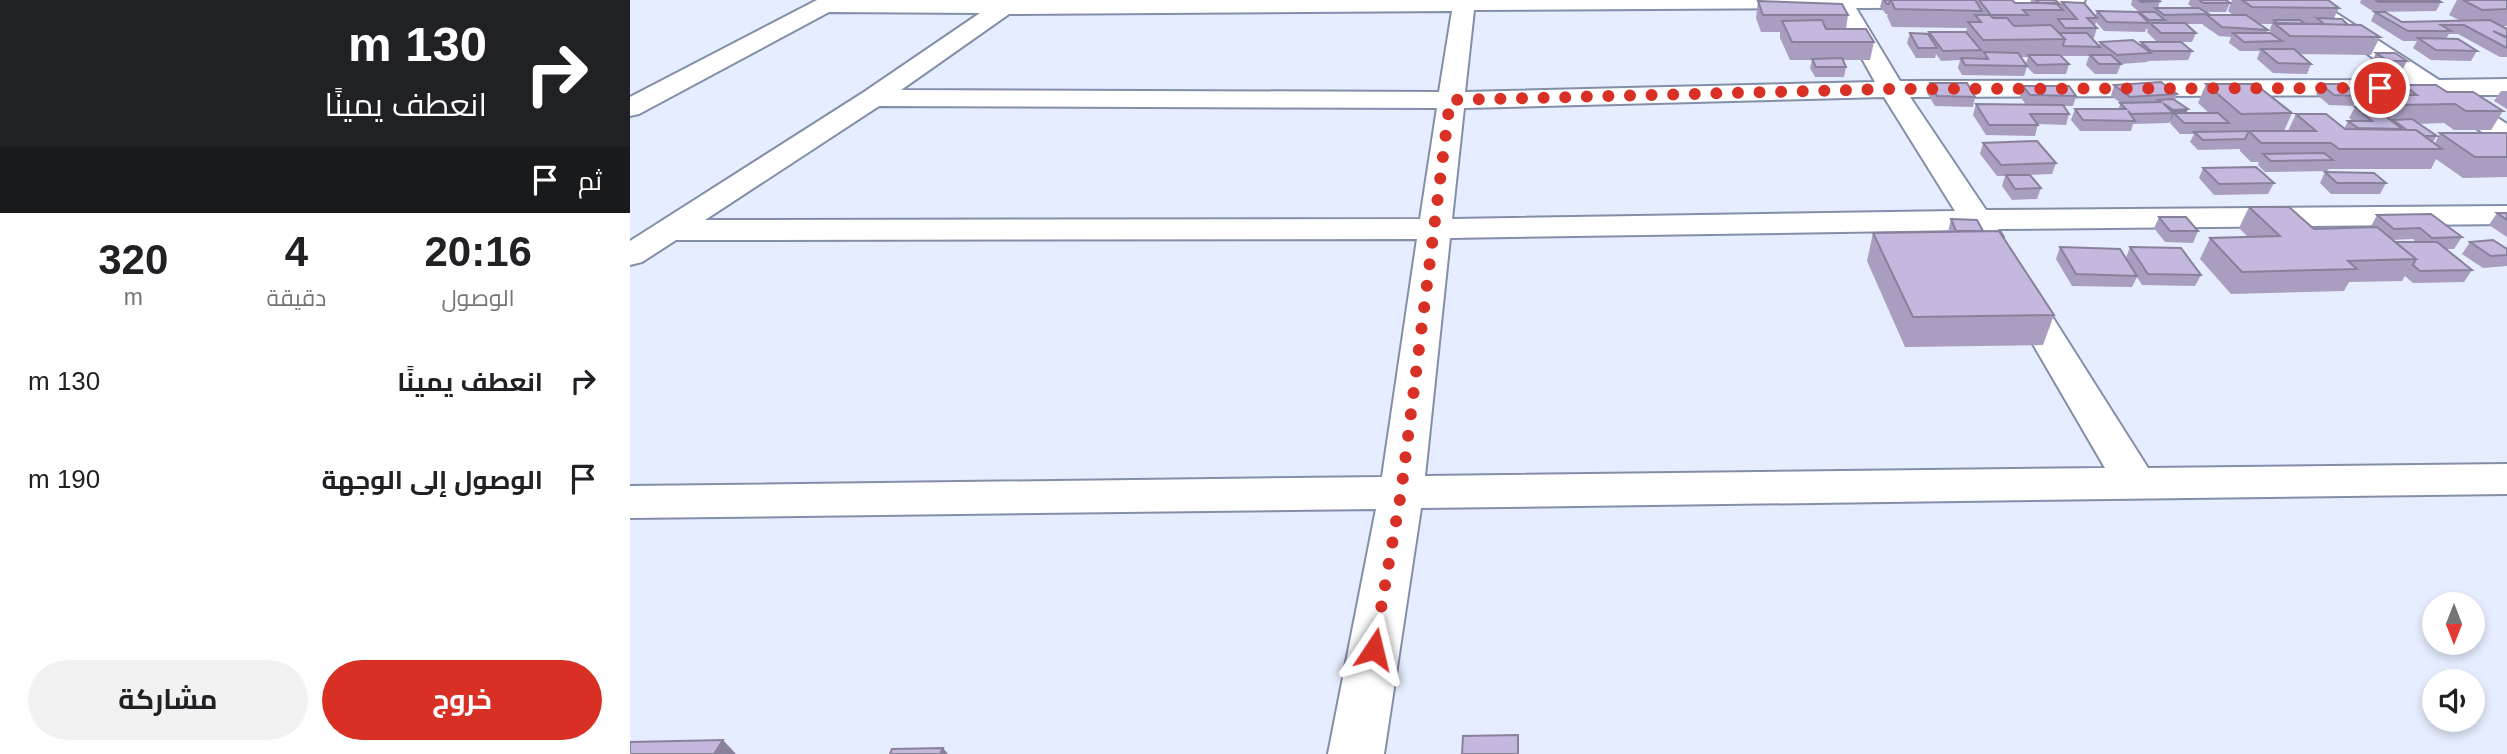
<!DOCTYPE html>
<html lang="ar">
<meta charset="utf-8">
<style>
body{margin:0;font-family:Arial,Cairo,sans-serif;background:#f2f2f2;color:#202124;direction:rtl;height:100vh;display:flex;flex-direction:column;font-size:26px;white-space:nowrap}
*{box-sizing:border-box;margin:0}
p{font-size:23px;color:#757577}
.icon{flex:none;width:38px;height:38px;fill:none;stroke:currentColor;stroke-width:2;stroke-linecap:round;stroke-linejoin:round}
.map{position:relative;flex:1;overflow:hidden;direction:ltr}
.sheet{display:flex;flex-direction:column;background:#fff;width:630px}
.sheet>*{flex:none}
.hud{background:#202124;color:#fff;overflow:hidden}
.needle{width:46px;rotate:180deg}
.tools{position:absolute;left:1792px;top:592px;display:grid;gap:14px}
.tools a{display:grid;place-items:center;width:63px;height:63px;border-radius:50%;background:#fff;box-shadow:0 4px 10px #0003;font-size:35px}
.pin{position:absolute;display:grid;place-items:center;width:60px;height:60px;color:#fff;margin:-30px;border:4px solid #fff;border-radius:50%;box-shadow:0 2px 7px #0007}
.me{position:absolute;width:77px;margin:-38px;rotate:10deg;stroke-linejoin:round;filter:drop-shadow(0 0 5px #0008)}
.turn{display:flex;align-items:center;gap:24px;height:147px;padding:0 28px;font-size:32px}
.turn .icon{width:91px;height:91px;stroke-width:2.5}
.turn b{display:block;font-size:49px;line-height:60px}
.then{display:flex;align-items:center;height:66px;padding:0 28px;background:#0003;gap:14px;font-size:26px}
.eta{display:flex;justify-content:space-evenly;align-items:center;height:119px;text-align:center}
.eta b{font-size:42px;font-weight:700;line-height:49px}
.cta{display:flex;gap:14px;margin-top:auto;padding:14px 28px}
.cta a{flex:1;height:80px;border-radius:42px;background:#d93025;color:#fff;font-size:28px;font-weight:700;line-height:80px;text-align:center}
.cta a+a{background:#f2f2f2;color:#202124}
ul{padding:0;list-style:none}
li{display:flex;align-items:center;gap:21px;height:98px;padding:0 28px}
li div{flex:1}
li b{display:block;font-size:26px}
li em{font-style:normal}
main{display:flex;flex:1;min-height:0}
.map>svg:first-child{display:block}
</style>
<main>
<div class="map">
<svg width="1877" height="754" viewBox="0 0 1877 754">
<rect width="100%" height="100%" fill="#e5edfe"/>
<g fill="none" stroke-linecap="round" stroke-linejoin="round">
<g stroke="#838fa9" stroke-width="4">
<path id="minor" d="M 187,0 L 1455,0 L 1452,5 L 1444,7 L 1226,8 L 1270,81 L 1775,80 L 1660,0 L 1686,0 L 1809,80 L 1877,79 L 1877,95 L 1832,95 L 1877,124 L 1877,144 L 1867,142 L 1797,95 L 1280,97 L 1356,210 L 1877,206 L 1877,224 L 1368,229 L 1373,237 L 1368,244 L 1357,247 L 1346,244 L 1336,230 L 820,238 L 795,476 L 1475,468 L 1372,291 L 1377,284 L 1389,281 L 1401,284 L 1406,291 L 1518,468 L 1877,464 L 1877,494 L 791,508 L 754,754 L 698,754 L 746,509 L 0,518 L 0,486 L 752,477 L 787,239 L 46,240 L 12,262 L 0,265 L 0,241 L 234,92 L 350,13 L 199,12 L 9,114 L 0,116 L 0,97 ZM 1204,8 L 1245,82 L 835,92 L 844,10 ZM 822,11 L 809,92 L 271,90 L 379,14 ZM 1254,97 L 1325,211 L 822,219 L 834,108 ZM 249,106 L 807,108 L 790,219 L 75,220 Z"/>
</g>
<use href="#minor" fill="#fff" fill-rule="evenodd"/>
</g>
<path fill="#a99ebf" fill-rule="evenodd" d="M 1252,0 L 1382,0 L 1385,3 L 1400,3 L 1401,0 L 1425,0 L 1430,4 L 1429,6 L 1430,7 L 1432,2 L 1465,16 L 1467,11 L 1509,13 L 1509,12 L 1523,12 L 1524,11 L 1508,11 L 1501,5 L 1502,0 L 1529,0 L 1530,1 L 1528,8 L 1563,8 L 1558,4 L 1560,0 L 1596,0 L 1600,3 L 1596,12 L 1575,12 L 1578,15 L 1603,15 L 1598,11 L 1602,0 L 1698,0 L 1709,8 L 1704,18 L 1750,37 L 1741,55 L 1669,54 L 1681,64 L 1677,74 L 1643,73 L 1627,59 L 1630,51 L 1610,51 L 1599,43 L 1601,37 L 1589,36 L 1573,25 L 1573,24 L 1555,24 L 1566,33 L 1562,42 L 1551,42 L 1562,51 L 1558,60 L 1518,61 L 1517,62 L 1491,64 L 1487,74 L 1465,74 L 1456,65 L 1459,56 L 1431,56 L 1439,64 L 1436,74 L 1404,74 L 1397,67 L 1394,76 L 1332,75 L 1328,68 L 1330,60 L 1311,61 L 1306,54 L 1305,58 L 1286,58 L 1277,43 L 1280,33 L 1336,32 L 1337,28 L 1262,27 L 1257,16 L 1258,14 L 1256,14 L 1250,7 ZM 1466,22 L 1474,31 L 1515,32 L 1516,29 L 1518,29 L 1517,32 L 1527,42 L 1511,42 L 1510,45 L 1470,42 L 1469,46 L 1461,38 L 1464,38 L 1467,28 L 1465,25 ZM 1630,24 L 1642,24 L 1640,29 L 1641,31 L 1640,33 L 1637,33 L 1638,30 ZM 1391,57 L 1398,57 L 1396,63 Z
M 1731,0 L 1808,0 L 1811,2 L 1806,11 L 1744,12 L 1730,3 Z
M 1827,0 L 1877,0 L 1877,26 L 1871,26 L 1877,29 L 1877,57 L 1870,57 L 1828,34 L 1819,34 L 1816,39 L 1847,51 L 1841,61 L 1801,60 L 1783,48 L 1787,41 L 1773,41 L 1741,21 L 1745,12 L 1772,22 L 1831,21 L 1819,15 Z
M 1128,1 L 1218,15 L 1216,29 L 1244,42 L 1240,60 L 1212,60 L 1216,67 L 1214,77 L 1185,77 L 1180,68 L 1182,60 L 1160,60 L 1150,38 L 1150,32 L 1131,32 L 1126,18 Z
M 1746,53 L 1777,61 L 1772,71 L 1753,71 L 1741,63 Z
M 1300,83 L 1345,97 L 1343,107 L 1305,106 L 1297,93 Z
M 1576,84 L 1662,113 L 1654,131 L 1658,131 L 1666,114 L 1714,129 L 1718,121 L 1723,121 L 1719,118 L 1725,107 L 1746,109 L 1753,95 L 1767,95 L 1773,85 L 1817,92 L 1873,111 L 1861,130 L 1824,130 L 1814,123 L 1788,124 L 1807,136 L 1803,142 L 1805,143 L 1810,133 L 1877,133 L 1877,177 L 1833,178 L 1806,159 L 1801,169 L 1699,169 L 1697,171 L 1635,172 L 1628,165 L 1629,162 L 1621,162 L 1610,151 L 1610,149 L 1568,150 L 1560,142 L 1564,134 L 1550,134 L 1540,123 L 1541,120 L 1539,123 L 1503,124 L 1501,131 L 1450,131 L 1441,120 L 1445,109 L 1488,109 L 1491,103 L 1481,96 L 1484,85 L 1547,94 L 1545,100 L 1558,109 L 1556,113 L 1579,113 L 1568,103 Z
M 1691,84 L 1728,96 L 1723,106 L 1699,105 L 1686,94 Z
M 1393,86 L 1446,96 L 1443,106 L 1433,106 L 1439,114 L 1436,125 L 1408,124 L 1405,136 L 1356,135 L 1343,115 L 1346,104 L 1396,105 L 1390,96 Z
M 1871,91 L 1877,91 L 1877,109 L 1864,101 Z
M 1353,143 L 1426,163 L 1422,174 L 1394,175 L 1411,188 L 1407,199 L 1382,200 L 1372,186 L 1375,176 L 1367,176 L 1350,154 Z
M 1573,168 L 1644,183 L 1638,194 L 1584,195 L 1569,178 Z
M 1695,172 L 1756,183 L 1750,194 L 1701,194 L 1690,183 Z
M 1619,207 L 1684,229 L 1742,228 L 1741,226 L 1747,215 L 1832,237 L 1824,249 L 1815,249 L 1842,270 L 1834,282 L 1783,283 L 1775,276 L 1772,281 L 1719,282 L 1714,291 L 1601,294 L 1570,259 L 1580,238 L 1618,237 L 1609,228 ZM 1783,239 L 1786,242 L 1765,242 L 1762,240 Z
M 1867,213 L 1877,213 L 1877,237 L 1859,225 Z
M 1529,217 L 1568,231 L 1563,243 L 1535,242 L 1524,228 Z
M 1321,219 L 1353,232 L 1424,315 L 1413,345 L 1275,347 L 1237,261 L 1243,233 L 1318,232 Z
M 1840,242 L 1877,249 L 1877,266 L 1853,268 L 1832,254 Z
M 1430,247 L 1496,258 L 1500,247 L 1571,275 L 1565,286 L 1512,285 L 1507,277 L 1502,287 L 1442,286 L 1426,259 Z"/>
<path fill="#89819b" d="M 1558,109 L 1553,119 L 1544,113 L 1541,120 L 1540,121 L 1543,110 Z
M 93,740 L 106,754 L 84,754 Z
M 313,748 L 318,754 L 310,754 Z"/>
<path fill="#c4b8de" stroke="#89819b" stroke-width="2" d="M 1254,0 L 1260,0 L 1259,4 L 1257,4 Z
M 1261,0 L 1345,0 L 1352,11 L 1265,9 Z
M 1349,0 L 1382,0 L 1385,3 L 1426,3 L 1433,10 L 1393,10 L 1398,15 L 1361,15 Z
M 1406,0 L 1425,0 L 1430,4 L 1409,3 Z
M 1509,0 L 1529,0 L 1530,1 L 1511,2 Z
M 1569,0 L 1596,0 L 1600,3 L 1573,3 Z
M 1612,0 L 1698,0 L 1709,8 L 1622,7 Z
M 1745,0 L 1808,0 L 1811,2 L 1749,2 Z
M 1833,0 L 1877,0 L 1877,9 L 1852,10 Z
M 1128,1 L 1212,4 L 1218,15 L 1133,15 Z
M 1432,2 L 1454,3 L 1467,18 L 1457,18 L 1467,28 L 1435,28 L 1428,19 L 1447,19 Z
M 1525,8 L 1569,8 L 1579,14 L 1534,15 Z
M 1467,11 L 1508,12 L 1519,23 L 1477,22 Z
M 1509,12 L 1525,12 L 1535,20 L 1519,20 Z
M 1745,12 L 1755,12 L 1772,22 L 1860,20 L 1877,29 L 1877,37 L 1863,31 L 1877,38 L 1877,48 L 1834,25 L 1811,25 L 1821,31 L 1778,31 Z
M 1345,15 L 1360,15 L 1363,18 L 1377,18 L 1384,26 L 1421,25 L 1435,39 L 1353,40 L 1338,22 L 1351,22 Z
M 1577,15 L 1616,15 L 1638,30 L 1592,27 Z
M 1687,18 L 1712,19 L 1718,25 L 1694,24 Z
M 1192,20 L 1196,29 L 1236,29 L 1244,42 L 1162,42 L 1152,21 Z
M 1644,20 L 1670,20 L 1675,24 L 1648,24 Z
M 1520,23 L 1555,23 L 1566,33 L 1531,33 Z
M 1644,23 L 1731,25 L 1750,37 L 1660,36 Z
M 1299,32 L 1336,32 L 1351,50 L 1313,51 Z
M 1280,33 L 1298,34 L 1307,48 L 1288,48 Z
M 1429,33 L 1457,33 L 1470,47 L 1434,46 L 1433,45 L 1435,39 Z
M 1603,33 L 1640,33 L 1652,41 L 1614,42 Z
M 1788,38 L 1828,39 L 1847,51 L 1806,50 Z
M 1503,40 L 1521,53 L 1487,55 L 1470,42 Z
M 1511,42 L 1551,42 L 1562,51 L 1521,51 Z
M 1631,49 L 1664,49 L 1681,64 L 1648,63 Z
M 1354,52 L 1388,53 L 1397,66 L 1335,65 L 1331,58 L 1358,59 Z
M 1746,53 L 1765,53 L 1777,61 L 1758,61 Z
M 1398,55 L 1430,55 L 1439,64 L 1407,65 Z
M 1460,55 L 1481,55 L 1491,64 L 1469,64 Z
M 1212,58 L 1216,67 L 1186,67 L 1182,59 Z
M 1531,82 L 1547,94 L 1500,97 L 1484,85 Z
M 1300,83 L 1337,83 L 1345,97 L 1307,96 Z
M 1576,84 L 1625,84 L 1662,113 L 1611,114 Z
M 1691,84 L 1714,84 L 1728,96 L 1704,95 Z
M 1773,85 L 1806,85 L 1817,92 L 1843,92 L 1873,111 L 1836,111 L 1825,104 L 1768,105 L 1753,95 L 1787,95 Z
M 1393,86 L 1439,86 L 1446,96 L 1400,95 Z
M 1543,99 L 1558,109 L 1543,110 L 1533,103 L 1543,113 L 1501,114 L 1498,111 L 1505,121 L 1453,120 L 1445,109 L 1496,109 L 1490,103 L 1532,102 L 1528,100 Z
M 1346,104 L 1433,105 L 1439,114 L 1400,114 L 1408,125 L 1359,125 Z
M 1725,107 L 1745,108 L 1772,129 L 1728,128 L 1718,121 L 1742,121 Z
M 1544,113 L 1588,113 L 1599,123 L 1554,123 Z
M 1666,114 L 1696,114 L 1715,129 L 1786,130 L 1812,149 L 1709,149 L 1701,143 L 1631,143 L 1619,131 L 1686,131 Z
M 1782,119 L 1807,136 L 1795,136 L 1786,130 L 1777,130 L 1763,120 Z
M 1619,131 L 1615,139 L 1573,140 L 1564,132 L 1625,131 Z
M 1810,133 L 1877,133 L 1877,157 L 1845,157 Z
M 1407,141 L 1426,163 L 1371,165 L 1353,143 Z
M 1694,153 L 1703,160 L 1641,161 L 1633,154 Z
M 1626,167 L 1644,183 L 1589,184 L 1573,168 Z
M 1695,172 L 1744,173 L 1756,183 L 1707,183 Z
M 1376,175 L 1400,175 L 1411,188 L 1385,189 Z
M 1619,207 L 1659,207 L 1684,229 L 1747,227 L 1786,259 L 1718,261 L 1727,269 L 1612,272 L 1580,238 L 1650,236 Z
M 1867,213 L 1877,213 L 1877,220 Z
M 1801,214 L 1832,237 L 1802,238 L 1790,228 L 1764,229 L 1747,215 Z
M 1529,217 L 1556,217 L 1568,231 L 1540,231 Z
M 1321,219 L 1347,220 L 1353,231 L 1326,231 Z
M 1369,231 L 1424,315 L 1283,317 L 1243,233 Z
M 1863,240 L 1877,249 L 1877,255 L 1861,256 L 1840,242 Z
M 1765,242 L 1807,242 L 1842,270 L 1790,271 L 1783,265 L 1786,259 Z
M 1430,247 L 1490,249 L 1507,276 L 1446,274 Z
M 1500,247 L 1551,248 L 1571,275 L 1518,274 Z
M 888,735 L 888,754 L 832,754 L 833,736 Z
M 93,740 L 84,754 L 0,754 L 0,742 Z
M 313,748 L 310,754 L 260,754 L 262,749 Z"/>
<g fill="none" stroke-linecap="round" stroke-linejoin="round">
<path stroke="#d93025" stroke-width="12" stroke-dasharray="0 21.6" d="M 744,649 L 771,493 L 820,100 L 1262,89 L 1750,88"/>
</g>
</svg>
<div class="tools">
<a><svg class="needle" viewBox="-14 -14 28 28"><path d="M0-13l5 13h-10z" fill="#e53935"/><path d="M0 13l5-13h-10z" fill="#757577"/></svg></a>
<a><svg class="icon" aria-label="sound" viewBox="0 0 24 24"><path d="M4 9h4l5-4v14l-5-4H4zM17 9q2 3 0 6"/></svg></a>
</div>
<div class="pin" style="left:1750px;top:88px;background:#d93025"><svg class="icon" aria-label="arrive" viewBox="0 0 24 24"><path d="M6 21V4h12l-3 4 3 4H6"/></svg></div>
<svg class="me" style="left:744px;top:649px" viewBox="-20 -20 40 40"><path d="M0-17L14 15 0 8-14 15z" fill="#d93025" stroke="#fff" stroke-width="4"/></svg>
</div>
<section class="sheet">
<div class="hud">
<div class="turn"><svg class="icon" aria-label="right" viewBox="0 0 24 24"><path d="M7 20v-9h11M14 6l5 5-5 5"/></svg><div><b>130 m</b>انعطف يمينًا</div></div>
<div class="then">ثم<svg class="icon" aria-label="arrive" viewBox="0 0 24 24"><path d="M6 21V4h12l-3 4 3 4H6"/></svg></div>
</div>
<div class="eta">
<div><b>20:16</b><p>الوصول</p></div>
<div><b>4</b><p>دقيقة</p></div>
<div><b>320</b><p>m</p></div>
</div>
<ul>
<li><svg class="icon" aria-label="right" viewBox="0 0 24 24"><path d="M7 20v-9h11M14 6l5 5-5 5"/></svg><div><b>انعطف يمينًا</b></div><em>130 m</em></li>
<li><svg class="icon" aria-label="arrive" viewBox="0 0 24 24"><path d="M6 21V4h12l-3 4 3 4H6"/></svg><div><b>الوصول إلى الوجهة</b></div><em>190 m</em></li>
</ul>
<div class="cta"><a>خروج</a><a>مشاركة</a></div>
</section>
</main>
